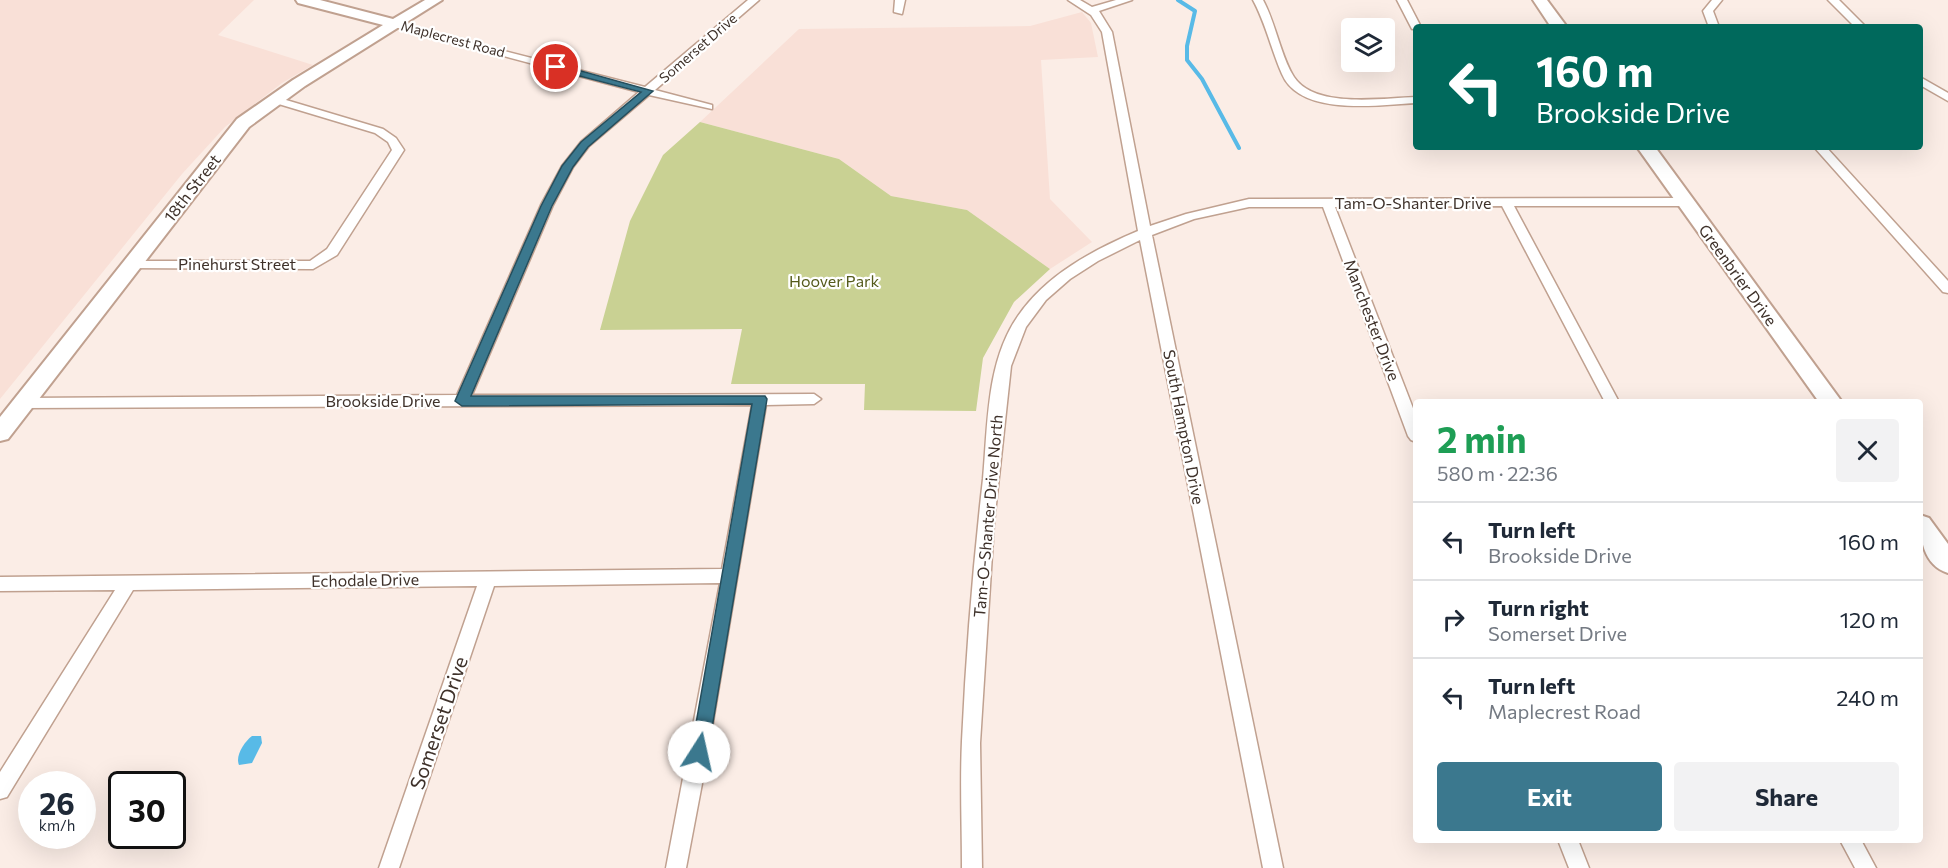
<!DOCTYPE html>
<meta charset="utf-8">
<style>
body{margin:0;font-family:Commissioner,sans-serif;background:#f2f2f3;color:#1f2937;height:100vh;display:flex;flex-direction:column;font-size:22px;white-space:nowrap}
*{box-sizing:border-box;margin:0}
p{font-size:20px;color:#747a83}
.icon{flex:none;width:33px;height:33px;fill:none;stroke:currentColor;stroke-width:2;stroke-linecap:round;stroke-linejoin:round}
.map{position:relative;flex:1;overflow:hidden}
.side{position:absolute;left:1413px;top:399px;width:510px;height:444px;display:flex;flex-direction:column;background:#fff;border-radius:6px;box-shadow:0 6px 24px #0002}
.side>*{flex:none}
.top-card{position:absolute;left:1413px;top:24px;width:510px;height:126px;border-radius:6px;box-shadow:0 6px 24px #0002;background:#00695c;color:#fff;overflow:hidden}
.fabs{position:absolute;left:1341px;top:18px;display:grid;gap:12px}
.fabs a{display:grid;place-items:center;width:54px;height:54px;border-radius:6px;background:#fff;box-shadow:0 6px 24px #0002;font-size:30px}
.speed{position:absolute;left:18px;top:771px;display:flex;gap:12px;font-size:30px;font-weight:700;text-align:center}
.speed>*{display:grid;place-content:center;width:78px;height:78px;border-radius:50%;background:#fff;box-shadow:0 6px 24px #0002;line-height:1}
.speed small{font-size:15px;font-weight:400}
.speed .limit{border:3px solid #111;border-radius:9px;background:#fff;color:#111}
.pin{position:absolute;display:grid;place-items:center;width:51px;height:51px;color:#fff;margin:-26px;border:3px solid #fff;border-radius:50%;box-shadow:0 2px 6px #0007}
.me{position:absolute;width:66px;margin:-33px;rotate:10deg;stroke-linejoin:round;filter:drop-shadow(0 0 4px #0008)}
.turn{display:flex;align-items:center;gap:21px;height:126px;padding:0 24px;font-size:27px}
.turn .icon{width:78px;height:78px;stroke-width:2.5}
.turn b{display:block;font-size:42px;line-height:51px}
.round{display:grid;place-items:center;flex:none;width:63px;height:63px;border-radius:6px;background:#f2f2f3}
.summary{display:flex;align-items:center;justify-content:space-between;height:102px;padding:0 24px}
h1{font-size:36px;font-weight:700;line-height:45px;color:#1e9e55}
.cta{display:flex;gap:12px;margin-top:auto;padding:12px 24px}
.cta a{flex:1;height:69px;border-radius:6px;background:#3b788e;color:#fff;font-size:24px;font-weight:700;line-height:69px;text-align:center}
.cta a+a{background:#f2f2f3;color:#1f2937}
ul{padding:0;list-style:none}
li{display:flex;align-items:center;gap:18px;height:78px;padding:0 24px;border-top:2px solid #e0e1e3}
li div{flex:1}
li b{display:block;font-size:22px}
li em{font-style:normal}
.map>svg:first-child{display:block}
</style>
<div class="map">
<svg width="1948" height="868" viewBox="0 0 1948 868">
<rect width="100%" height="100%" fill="#fbede6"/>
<path fill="#f9e0d7" d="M 0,0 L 254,0 L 218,35 L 313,65 L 282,83 L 225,127 L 182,174 L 0,399 Z
M 1082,12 L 1091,23 L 1098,57 L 1041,60 L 1050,199 L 1092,242 L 1050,269 L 967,210 L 891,196 L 839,159 L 700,122 L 799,29 L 1030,26 Z"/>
<path fill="#c9d193" d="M 700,122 L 839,159 L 891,196 L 967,210 L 1050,269 L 1014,302 L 983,358 L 976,411 L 864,410 L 865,384 L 731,384 L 742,329 L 600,330 L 630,221 L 663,155 Z"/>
<path fill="#58bae7" d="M 252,736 L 261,736 L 262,743 L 252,763 L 239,765 C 235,756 244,742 252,736 Z"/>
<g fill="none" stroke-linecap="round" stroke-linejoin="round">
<path stroke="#58bae7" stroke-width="4" d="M 1178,0 L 1195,11 L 1187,46 L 1187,60 L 1202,79 L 1239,148"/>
<g stroke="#c0a190" stroke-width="3">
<path id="street" d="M 748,0 L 759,0 L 655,90 L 712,105 L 712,109 L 649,95 L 589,146 L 573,167 L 553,205 L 472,395 L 814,394 L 821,399 L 814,404 L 766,405 L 708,752 L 686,868 L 666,868 L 720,583 L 494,586 L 399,868 L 379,868 L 477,586 L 133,590 L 7,797 L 0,799 L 0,772 L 115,590 L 0,591 L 0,577 L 722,569 L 752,405 L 24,408 L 17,403 L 24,398 L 457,395 L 541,205 L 562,166 L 581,142 L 639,92 L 391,26 L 391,22 L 645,87 Z
M 895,0 L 905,0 L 902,14 L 894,12 Z
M 1068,0 L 1080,0 L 1092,7 L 1116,0 L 1132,0 L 1099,11 L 1112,32 L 1150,226 L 1186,214 L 1249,199 L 1686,198 L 1692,202 L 1686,206 L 1514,206 L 1619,402 L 1605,402 L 1502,206 L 1335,207 L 1416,416 L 1416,442 L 1411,440 L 1408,436 L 1323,207 L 1249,207 L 1194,219 L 1152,235 L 1283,868 L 1263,868 L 1140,240 L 1098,261 L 1070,279 L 1046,300 L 1026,327 L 1011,366 L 994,523 L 980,743 L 982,868 L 962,868 C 962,826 960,783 962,741 C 966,654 973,566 983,479 C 988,425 986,362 1018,316 C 1046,275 1093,250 1138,231 L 1102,32 L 1091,15 Z
M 1253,0 L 1263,0 C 1276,24 1281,57 1294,77 C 1315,109 1383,98 1416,97 L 1416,103 C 1379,105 1300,117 1282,74 C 1271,49 1266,24 1253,0 Z
M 1397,0 L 1407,0 L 1421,27 L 1412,29 Z
M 1712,0 L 1722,0 L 1713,11 L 1719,27 L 1709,27 L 1703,11 Z
M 1828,0 L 1839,0 L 1866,27 L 1855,27 Z
M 1920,77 L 1948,93 L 1948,101 L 1920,85 Z
M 276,97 L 383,129 L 396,138 L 404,150 L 337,255 L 313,269 L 127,268 L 126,265 L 127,262 L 132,261 L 310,261 L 327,249 L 392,150 L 388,142 L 375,133 L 272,102 L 272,98 Z
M 1814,147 L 1826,147 L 1948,281 L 1948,293 L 1943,292 Z
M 1558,840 L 1578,840 L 1589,868 L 1569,868 Z
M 1840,840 L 1861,840 L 1876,868 L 1855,868 Z"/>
</g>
<g stroke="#c0a190" stroke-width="4">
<path id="secondary" d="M 296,0 L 320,0 L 393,19 L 425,0 L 442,0 L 305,86 L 249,127 L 8,439 L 0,441 L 0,417 L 237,119 L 293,80 L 383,25 L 298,3 Z
M 1533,0 L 1547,0 L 1567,27 L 1551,27 Z
M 1637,147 L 1655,147 L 1842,402 L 1819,402 Z
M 1920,515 L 1929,518 L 1948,544 L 1948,573 C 1923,565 1920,538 1920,515 Z"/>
</g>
<use href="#street" fill="#fff" fill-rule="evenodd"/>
<use href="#secondary" fill="#fff" fill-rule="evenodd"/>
</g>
<path fill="#3b788e" stroke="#264e5c" stroke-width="1.5" d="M 556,64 L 653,91 L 588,147 L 573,167 L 552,206 L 471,396 L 765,396 L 767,399 L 708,752 L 706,758 L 699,761 L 693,758 L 691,752 L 752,404 L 462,406 L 455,401 L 541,206 L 562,166 L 581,142 L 641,92 L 553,69 L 551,67 Z"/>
<g text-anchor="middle" stroke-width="4.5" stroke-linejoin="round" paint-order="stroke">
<g font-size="14" fill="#3e312a" stroke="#fff">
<text transform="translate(453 39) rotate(15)" y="5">Maplecrest Road</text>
<text transform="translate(698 48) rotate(-41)" y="5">Somerset Drive</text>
</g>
<g font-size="16" fill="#3e312a" stroke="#fff">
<text transform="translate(192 188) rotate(-52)" y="6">18th Street</text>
<text x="1413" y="209">Tam-O-Shanter Drive</text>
<text x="237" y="270">Pinehurst Street</text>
<text transform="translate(1738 275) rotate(54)" y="6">Greenbrier Drive</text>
<text transform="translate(1372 320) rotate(69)" y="6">Manchester Drive</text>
<text x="383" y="407">Brookside Drive</text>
<text transform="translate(1184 427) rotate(79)" y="6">South Hampton Drive</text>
<text transform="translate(988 516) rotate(-85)" y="6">Tam-O-Shanter Drive North</text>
<text transform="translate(365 580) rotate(-1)" y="6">Echodale Drive</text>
</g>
<g font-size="16" fill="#555b1c" stroke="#fff">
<text x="834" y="287">Hoover Park</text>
</g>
<g font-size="20" fill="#3e312a" stroke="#fff">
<text transform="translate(439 723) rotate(-71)" y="7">Somerset Drive</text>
</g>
</g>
</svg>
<div class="fabs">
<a><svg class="icon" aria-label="layers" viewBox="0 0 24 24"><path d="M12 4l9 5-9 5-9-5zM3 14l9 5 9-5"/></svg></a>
</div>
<div class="speed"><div>26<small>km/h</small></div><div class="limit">30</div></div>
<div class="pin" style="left:556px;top:67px;background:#d93025"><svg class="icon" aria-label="arrive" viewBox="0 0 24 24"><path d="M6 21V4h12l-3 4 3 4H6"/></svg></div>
<svg class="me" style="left:699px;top:752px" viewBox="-20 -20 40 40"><circle r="19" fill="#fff"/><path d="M0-13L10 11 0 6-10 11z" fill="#3b788e"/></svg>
<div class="top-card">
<div class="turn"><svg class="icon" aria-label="left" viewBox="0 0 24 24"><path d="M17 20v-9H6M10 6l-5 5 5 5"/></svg><div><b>160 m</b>Brookside Drive</div></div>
</div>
<section class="side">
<div class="summary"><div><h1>2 min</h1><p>580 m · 22:36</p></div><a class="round"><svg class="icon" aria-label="close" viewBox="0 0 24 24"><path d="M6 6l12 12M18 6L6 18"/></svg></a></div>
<ul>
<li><svg class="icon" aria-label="left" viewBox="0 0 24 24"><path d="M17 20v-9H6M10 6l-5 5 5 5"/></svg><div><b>Turn left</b><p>Brookside Drive</p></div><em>160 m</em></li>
<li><svg class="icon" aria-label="right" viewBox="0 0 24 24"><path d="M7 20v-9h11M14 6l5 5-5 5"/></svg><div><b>Turn right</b><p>Somerset Drive</p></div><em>120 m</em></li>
<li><svg class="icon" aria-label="left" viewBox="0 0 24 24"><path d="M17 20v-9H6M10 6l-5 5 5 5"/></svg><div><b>Turn left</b><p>Maplecrest Road</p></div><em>240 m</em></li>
</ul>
<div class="cta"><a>Exit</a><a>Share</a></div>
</section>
</div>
